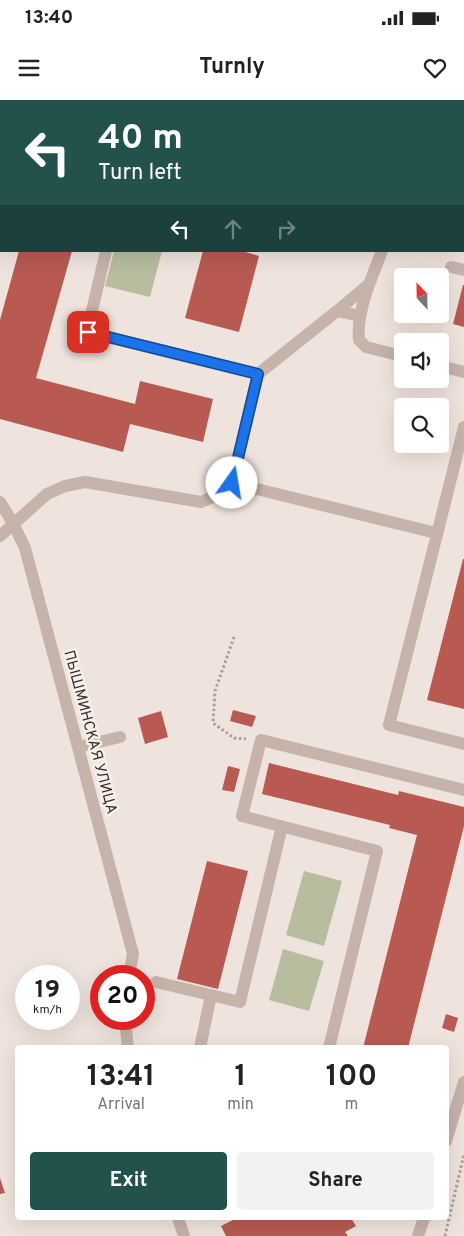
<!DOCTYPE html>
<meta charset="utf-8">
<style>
body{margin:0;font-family:Overpass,sans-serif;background:#f2f2f2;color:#222;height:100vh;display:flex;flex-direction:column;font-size:19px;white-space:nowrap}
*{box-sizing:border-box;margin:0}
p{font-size:16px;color:#767676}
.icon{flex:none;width:28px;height:28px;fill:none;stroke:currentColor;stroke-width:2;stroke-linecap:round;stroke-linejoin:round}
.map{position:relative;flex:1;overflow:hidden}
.side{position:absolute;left:15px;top:945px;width:434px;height:175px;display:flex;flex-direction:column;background:#fff;border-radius:5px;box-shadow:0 5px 20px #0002}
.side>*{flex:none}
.banner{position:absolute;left:0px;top:0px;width:465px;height:152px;box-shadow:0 5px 20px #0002;background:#23524d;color:#fff;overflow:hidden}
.needle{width:32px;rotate:338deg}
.buttons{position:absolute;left:394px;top:168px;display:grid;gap:10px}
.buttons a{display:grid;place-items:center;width:55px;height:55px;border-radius:5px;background:#fff;box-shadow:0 5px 20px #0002;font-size:25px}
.speed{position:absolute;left:15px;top:865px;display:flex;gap:10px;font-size:25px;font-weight:700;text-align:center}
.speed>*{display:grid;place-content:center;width:65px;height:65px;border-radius:50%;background:#fff;box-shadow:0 5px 20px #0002;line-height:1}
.speed small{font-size:12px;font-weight:400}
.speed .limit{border:8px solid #d22;background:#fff;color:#111}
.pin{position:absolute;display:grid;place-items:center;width:42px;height:42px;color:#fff;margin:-21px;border-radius:10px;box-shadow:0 2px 8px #0006}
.me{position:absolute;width:55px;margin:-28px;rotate:13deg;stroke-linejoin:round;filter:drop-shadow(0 0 4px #0008)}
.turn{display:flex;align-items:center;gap:18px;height:105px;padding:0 15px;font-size:22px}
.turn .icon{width:65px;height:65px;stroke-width:2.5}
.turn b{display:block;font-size:35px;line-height:42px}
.lanes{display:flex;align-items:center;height:48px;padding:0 15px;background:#0003;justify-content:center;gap:25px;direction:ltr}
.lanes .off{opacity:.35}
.eta{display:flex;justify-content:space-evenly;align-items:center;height:85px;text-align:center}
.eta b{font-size:30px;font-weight:700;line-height:35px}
.primary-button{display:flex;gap:10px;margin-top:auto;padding:10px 15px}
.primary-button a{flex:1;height:58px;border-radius:5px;background:#23524d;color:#fff;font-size:20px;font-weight:700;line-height:58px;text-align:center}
.primary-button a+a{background:#f2f2f2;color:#222}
.status{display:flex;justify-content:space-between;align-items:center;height:35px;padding:0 25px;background:#fff;direction:ltr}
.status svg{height:14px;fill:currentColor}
header{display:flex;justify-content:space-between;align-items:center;height:65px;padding:0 15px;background:#fff;font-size:22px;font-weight:700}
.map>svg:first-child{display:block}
</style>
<div class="status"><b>13:40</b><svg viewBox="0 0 49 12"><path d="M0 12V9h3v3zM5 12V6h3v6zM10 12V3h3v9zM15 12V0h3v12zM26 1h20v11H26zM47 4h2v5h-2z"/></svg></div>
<header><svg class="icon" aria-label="menu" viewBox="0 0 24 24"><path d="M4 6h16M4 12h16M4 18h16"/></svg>Turnly<svg class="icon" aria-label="heart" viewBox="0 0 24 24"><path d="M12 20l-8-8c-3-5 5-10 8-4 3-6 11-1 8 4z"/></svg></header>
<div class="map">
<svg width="464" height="1136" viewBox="0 0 464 1136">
<rect width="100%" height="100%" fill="#efe4dd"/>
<path fill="#b8bd9f" d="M 114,151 L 162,151 L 150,197 L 105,186 Z
M 304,771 L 342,781 L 324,846 L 286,835 Z
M 283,849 L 324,861 L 309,911 L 269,900 Z"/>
<path fill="#b85a52" d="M 19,151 L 72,151 L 36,278 L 135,304 L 140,281 L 213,299 L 203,342 L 130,324 L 123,352 L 0,319 L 0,220 Z
M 203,151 L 242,151 L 259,156 L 239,232 L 185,218 Z
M 463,185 L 464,185 L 464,227 L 453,224 Z
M 463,459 L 464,459 L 464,609 L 427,600 Z
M 233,610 L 256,616 L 252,627 L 230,621 Z
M 161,611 L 168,637 L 145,644 L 138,618 Z
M 269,663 L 398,695 L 399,691 L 464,707 L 464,726 L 408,948 L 363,948 L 417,735 L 389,728 L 390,725 L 262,694 Z
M 228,666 L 240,669 L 234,692 L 222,690 Z
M 207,761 L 248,771 L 218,889 L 177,879 Z
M 446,914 L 458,918 L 454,932 L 442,928 Z
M 0,1078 L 5,1093 L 0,1094 Z
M 237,1118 L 351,1118 L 356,1126 L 345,1132 L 348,1136 L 226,1136 L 221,1126 Z"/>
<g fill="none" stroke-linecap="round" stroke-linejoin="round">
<path stroke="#b29d95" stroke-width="3" stroke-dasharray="2.5 2.5" stroke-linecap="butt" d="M 234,537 L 215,591 L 213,623 L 234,638 L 246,639
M 445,1136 L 464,1054"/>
<path stroke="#c6b3aa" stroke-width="12" d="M 308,0 L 309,1
M 0,44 L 1,44
M 106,151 L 87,232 L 258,274
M 382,151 C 372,177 356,212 359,240 L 366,247 L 402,256
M 451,167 L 464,170
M 337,211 L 369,184
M 440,266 L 464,272
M 464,327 L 389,625 L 464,644
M 232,383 L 436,433
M 0,402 L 13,423 L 25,448 L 133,854 L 129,876
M 0,436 L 47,394 L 65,386 L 85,382 L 201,402 L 217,395 L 232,383 L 258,274 L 337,211 L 360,216
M 78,647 L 120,637
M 156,882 L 240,902 L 282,726
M 125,919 L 128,948
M 200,948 L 211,895
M 329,948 L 377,751 L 242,716 L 261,640 L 464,690
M 446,1041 L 464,982
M 178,1118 L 184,1136
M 418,1136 L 424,1118"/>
</g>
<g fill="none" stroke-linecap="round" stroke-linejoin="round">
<g stroke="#114b97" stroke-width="12">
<path id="route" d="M 88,232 L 258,274 L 232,383"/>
</g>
<use href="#route" stroke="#1a73e8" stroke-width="9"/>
</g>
<g text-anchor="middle" stroke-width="5" stroke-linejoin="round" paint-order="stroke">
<g font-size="15" fill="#352b29" stroke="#f7efe9">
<text transform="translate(91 632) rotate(75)" y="5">ПЫШМИНСКАЯ УЛИЦА</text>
</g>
</g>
</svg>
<div class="buttons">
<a><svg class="needle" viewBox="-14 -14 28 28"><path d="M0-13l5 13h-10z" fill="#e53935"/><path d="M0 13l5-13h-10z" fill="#767676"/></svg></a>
<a><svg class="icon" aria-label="sound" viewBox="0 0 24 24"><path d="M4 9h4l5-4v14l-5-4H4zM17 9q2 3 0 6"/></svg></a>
<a><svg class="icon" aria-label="search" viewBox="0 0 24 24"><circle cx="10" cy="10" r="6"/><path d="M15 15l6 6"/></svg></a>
</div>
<div class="speed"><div>19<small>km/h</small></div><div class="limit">20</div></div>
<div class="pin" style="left:88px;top:232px;background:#d93025"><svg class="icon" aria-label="arrive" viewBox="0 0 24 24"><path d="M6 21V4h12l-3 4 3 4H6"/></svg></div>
<svg class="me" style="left:232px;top:383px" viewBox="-20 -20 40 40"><circle r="19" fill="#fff"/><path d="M0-13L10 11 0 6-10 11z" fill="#1a73e8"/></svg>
<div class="banner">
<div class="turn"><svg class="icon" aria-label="left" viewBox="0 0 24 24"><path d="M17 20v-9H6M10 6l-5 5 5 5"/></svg><div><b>40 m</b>Turn left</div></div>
<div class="lanes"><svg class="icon" aria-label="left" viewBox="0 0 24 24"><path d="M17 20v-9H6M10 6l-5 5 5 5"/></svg><svg class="icon off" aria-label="ahead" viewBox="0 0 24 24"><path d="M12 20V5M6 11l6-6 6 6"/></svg><svg class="icon off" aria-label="right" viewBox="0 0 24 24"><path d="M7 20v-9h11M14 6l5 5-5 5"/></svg></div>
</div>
<section class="side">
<div class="eta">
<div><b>13:41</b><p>Arrival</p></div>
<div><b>1</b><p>min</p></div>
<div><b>100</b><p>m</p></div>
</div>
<div class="primary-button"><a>Exit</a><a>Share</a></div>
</section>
</div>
